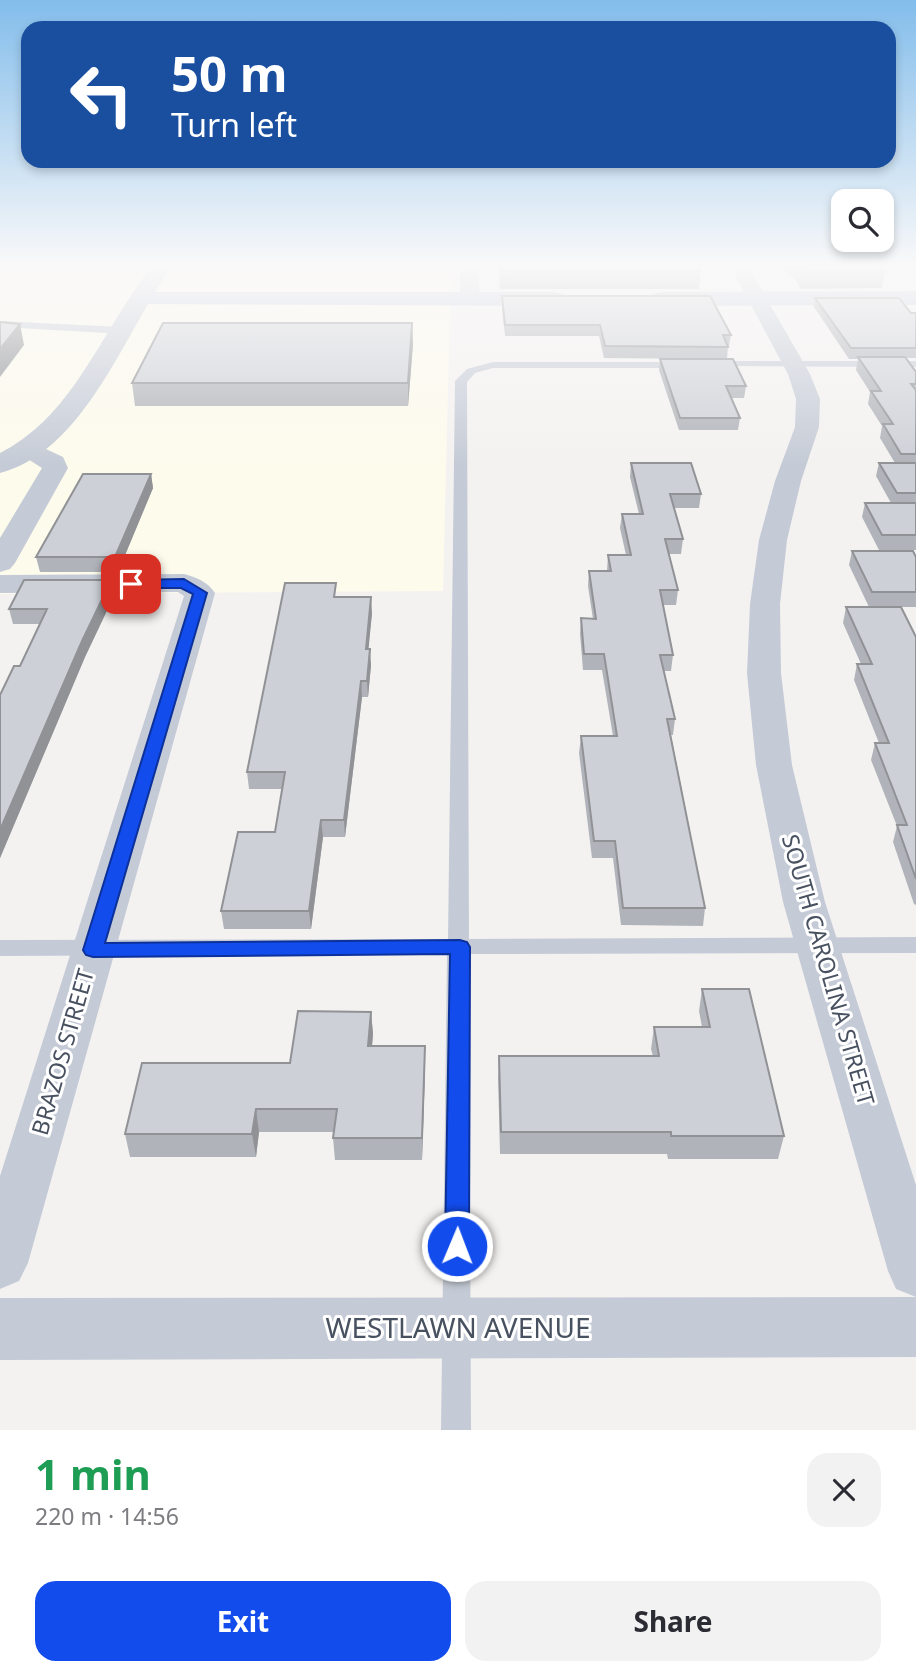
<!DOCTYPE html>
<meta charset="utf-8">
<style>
body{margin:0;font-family:"Noto Sans",sans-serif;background:#f2f2f3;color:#2b2b33;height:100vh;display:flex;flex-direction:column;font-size:26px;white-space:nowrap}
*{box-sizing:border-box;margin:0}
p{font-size:23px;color:#7c7c81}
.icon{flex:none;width:38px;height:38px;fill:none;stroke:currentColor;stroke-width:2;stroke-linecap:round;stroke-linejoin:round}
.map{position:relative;height:1430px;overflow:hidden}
.panel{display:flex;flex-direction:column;background:#fff;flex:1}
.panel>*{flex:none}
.top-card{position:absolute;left:21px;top:21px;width:875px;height:147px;border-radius:21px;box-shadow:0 4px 10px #0003;background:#1a4fa0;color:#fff;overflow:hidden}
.controls{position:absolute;left:831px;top:189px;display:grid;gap:14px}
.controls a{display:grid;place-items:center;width:63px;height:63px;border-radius:14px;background:#fff;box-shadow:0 4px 10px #0003;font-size:35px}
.pin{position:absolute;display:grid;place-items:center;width:60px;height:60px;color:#fff;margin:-30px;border-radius:14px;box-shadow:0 4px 10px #0006}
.me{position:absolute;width:77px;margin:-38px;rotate:1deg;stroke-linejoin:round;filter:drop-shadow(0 0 5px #0008)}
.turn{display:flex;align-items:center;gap:24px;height:147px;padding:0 35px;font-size:32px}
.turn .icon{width:91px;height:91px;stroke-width:2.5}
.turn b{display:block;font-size:49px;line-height:60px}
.round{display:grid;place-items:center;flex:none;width:74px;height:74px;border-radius:21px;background:#f2f2f3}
.headline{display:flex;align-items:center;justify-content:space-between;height:119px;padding:0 35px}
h1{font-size:42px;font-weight:700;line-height:52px;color:#1e9e55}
.button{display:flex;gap:14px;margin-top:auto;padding:14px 35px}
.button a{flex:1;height:80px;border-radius:21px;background:#124ced;color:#fff;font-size:28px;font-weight:700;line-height:80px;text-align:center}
.button a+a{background:#f2f2f3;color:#2b2b33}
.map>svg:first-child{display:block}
</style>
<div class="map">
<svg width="916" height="1430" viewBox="0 0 916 1430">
<rect width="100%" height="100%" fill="#f4f2f1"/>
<path fill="#fdfbec" d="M 0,266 L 451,266 L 443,591 L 0,594 Z"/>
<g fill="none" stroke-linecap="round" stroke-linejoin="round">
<path fill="#c5cbd6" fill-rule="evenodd" d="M 0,321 L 122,327 L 127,330 L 122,333 L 107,333 L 0,327 Z
M 713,361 L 916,361 L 916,367 L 709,366 L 709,362 Z
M 493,362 L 682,362 L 688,365 L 682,368 L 493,368 L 475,373 L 467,382 L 469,939 L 916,937 L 916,953 L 469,954 L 471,1430 L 441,1430 L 447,954 L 0,956 L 0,940 L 448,939 L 455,381 L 467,369 Z"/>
<path fill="#c5cbd6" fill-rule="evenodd" d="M 460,266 L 478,266 L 480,299 L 477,303 L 463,303 L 460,299 Z
M 730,266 L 748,266 L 810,374 L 820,399 L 819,427 L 801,481 L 787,540 L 780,604 L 781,673 L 792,765 L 825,902 L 916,1185 L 916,1297 L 896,1289 L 888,1271 L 783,902 L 756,765 L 747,673 L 750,604 L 759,540 L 775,481 L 795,427 L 796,399 L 788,374 Z
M 29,441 L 63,457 L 68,468 L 15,563 L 10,569 L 0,572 L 0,538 L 42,468 L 20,454 L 16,449 L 20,444 Z
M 184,574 C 196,577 208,582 215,593 L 28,1263 L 19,1281 L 0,1289 L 0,1176 L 184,596 L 178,592 L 0,593 L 0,575 Z"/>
<path fill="#c5cbd6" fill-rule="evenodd" d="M 140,292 L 148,294 L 151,299 C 115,359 74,454 0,473 L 0,453 C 65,420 93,352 132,294 Z
M 916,1297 L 916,1357 L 0,1360 L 0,1298 Z"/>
<path fill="#c4cbdb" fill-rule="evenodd" d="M 151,266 L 171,266 L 155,292 L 555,292 L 563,294 L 566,299 L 563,304 L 555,306 L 132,304 L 129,299 Z
M 916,291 L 916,305 L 661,306 L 653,304 L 650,299 L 653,294 L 661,292 Z"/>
</g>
<path fill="#b0b3b9" d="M 498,266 L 698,266 L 701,271 L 699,289 L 500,289 Z
M 783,266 L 879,266 L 885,272 L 882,288 L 801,289 L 794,277 L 790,277 Z
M 502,296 L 731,335 L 729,346 L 728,346 L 727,359 L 746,386 L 744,398 L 731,398 L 740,418 L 738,430 L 679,430 L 659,370 L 660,359 L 713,359 L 604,358 L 599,336 L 505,336 L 502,307 Z
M 815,298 L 916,313 L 916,358 L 906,358 L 916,372 L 916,550 L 879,550 L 862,517 L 865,503 L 891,503 L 876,476 L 879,463 L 895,463 L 880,438 L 882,426 L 868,404 L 870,392 L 856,370 L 858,359 L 849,359 L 814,307 Z
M 412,323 L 413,344 L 408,406 L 135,406 L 132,383 Z
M 631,463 L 701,494 L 699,508 L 674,508 L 683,539 L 681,554 L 668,554 L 678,590 L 676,605 L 663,605 L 673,655 L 671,671 L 664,671 L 675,719 L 673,735 L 671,735 L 705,908 L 703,926 L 621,925 L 613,858 L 592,858 L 579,753 L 581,736 L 613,736 L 602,670 L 583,670 L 580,634 L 581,618 L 593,619 L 588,586 L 589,571 L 607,571 L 608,555 L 626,555 L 620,528 L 622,514 L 639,514 L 630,477 Z
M 151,474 L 153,488 L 118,572 L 40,572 L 36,557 Z
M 852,551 L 916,557 L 916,607 L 869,607 L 849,565 Z
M 106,580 L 112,600 L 85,657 L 0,858 L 0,695 L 20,666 L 40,624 L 13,624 L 9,609 Z
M 337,597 L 372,613 L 368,649 L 371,665 L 368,697 L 362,697 L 345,837 L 323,837 L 311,929 L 224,929 L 221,911 L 275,832 L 282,789 L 249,789 L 247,772 Z
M 846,607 L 916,637 L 916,905 L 914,904 L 893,842 L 897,826 L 871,760 L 875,743 L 879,743 L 854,680 L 857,664 L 861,664 L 843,623 Z
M 702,989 L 784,1136 L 778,1159 L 668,1159 L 667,1154 L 500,1154 L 498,1078 L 499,1056 L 653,1056 L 651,1049 L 654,1027 L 702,1027 L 699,1011 Z
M 371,1012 L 373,1034 L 372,1046 L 425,1046 L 425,1069 L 422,1160 L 335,1160 L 333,1138 L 334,1132 L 259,1132 L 256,1157 L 130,1157 L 125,1134 L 290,1063 Z"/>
<path fill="#909296" d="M 412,323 L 413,344 L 408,406 L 408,383 Z
M 20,324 L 24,345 L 0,377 L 0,349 Z
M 151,474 L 153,488 L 118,572 L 115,557 Z
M 106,580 L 107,589 L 109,585 L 112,600 L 85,657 L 0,858 L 0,830 Z
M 371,597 L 372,613 L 367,665 L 366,649 Z
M 370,649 L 371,665 L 368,697 L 367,681 Z
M 361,681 L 362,697 L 345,837 L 344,820 Z
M 321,820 L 323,837 L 311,929 L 309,911 Z
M 371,1012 L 373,1034 L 370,1069 L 368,1046 Z
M 425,1046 L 425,1069 L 422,1160 L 422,1138 Z
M 256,1109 L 259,1132 L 256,1157 L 252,1134 Z"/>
<path fill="#cdd0d7" stroke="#909296" stroke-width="2" d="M 500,266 L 698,266 L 701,271 L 500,271 Z
M 800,266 L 879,266 L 885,272 L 804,272 Z
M 502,296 L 710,296 L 731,335 L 723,335 L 728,347 L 605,346 L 600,325 L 505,325 Z
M 815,298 L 899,298 L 911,313 L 916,313 L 916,348 L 851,348 Z
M 0,322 L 20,324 L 0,349 Z
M 163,323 L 412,323 L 408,383 L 132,383 Z
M 858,357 L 905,357 L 916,372 L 916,384 L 911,384 L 916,390 L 916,454 L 901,454 L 883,424 L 893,424 L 871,391 L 881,391 Z
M 660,359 L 733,359 L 746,386 L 726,386 L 740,418 L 680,418 Z
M 631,463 L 691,463 L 701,494 L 670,494 L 683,539 L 665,539 L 678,590 L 660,590 L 673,655 L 660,655 L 675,719 L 667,719 L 705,908 L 623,908 L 615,841 L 594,841 L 581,736 L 617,736 L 604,654 L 584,654 L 581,618 L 596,619 L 589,571 L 611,571 L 608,555 L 631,555 L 622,514 L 643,514 Z
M 879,463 L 916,463 L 916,493 L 897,493 Z
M 83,474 L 151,474 L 115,557 L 36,557 Z
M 865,503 L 916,503 L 916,535 L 882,535 Z
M 852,551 L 913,551 L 916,557 L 916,592 L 872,592 Z
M 24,580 L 106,580 L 103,585 L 109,585 L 82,641 L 0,830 L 0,695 L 14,666 L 20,666 L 47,609 L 9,609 Z
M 285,583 L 336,583 L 334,597 L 371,597 L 366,649 L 370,649 L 367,681 L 361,681 L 344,820 L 321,820 L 309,911 L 221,911 L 238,832 L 275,832 L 285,772 L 247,772 Z
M 846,607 L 901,607 L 916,637 L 916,879 L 897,825 L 907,825 L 875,743 L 889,743 L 857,664 L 872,664 Z
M 702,989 L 749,989 L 784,1136 L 671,1136 L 671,1132 L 501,1132 L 499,1056 L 659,1056 L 654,1027 L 710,1027 Z
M 298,1011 L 371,1012 L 368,1046 L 425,1046 L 422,1138 L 333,1138 L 337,1109 L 256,1109 L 252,1134 L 125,1134 L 142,1063 L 290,1063 Z"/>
<linearGradient id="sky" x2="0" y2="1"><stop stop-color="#83bdeb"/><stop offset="0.57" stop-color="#faf9f9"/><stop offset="1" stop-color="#faf9f9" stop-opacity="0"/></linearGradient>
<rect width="916" height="466" fill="url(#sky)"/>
<path fill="#124ced" stroke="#0c319a" stroke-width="2" d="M 184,579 L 207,593 L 105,943 L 460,940 L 467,942 L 470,947 L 469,1246 L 466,1254 L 457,1258 L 448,1254 L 445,1246 L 450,954 L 93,957 L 86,955 L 83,950 L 193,594 L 181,588 L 131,588 L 124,584 L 131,580 Z"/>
<g text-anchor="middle" stroke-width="6" stroke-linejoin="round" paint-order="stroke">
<g font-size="23" fill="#485160" stroke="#fff">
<text transform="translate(828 970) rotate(74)" y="8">SOUTH CAROLINA STREET</text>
<text transform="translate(63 1052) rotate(-74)" y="8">BRAZOS STREET</text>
</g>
<g font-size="28" fill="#485160" stroke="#fff">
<text x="458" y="1338">WESTLAWN AVENUE</text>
</g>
</g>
</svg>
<div class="controls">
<a><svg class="icon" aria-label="search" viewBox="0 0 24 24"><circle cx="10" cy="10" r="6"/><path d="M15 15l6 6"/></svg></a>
</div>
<div class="pin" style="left:131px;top:584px;background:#d93025"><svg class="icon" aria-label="arrive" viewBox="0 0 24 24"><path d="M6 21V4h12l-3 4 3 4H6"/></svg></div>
<svg class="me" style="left:457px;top:1246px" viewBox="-20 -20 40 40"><circle r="17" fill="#124ced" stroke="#fff" stroke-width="3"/><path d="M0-11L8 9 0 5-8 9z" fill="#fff"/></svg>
<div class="top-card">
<div class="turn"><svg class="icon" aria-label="left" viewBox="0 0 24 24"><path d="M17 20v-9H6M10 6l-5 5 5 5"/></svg><div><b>50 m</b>Turn left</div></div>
</div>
</div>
<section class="panel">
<div class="headline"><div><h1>1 min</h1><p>220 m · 14:56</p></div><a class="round"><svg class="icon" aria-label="close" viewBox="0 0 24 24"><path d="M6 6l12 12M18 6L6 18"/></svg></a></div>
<div class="button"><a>Exit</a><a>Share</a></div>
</section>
